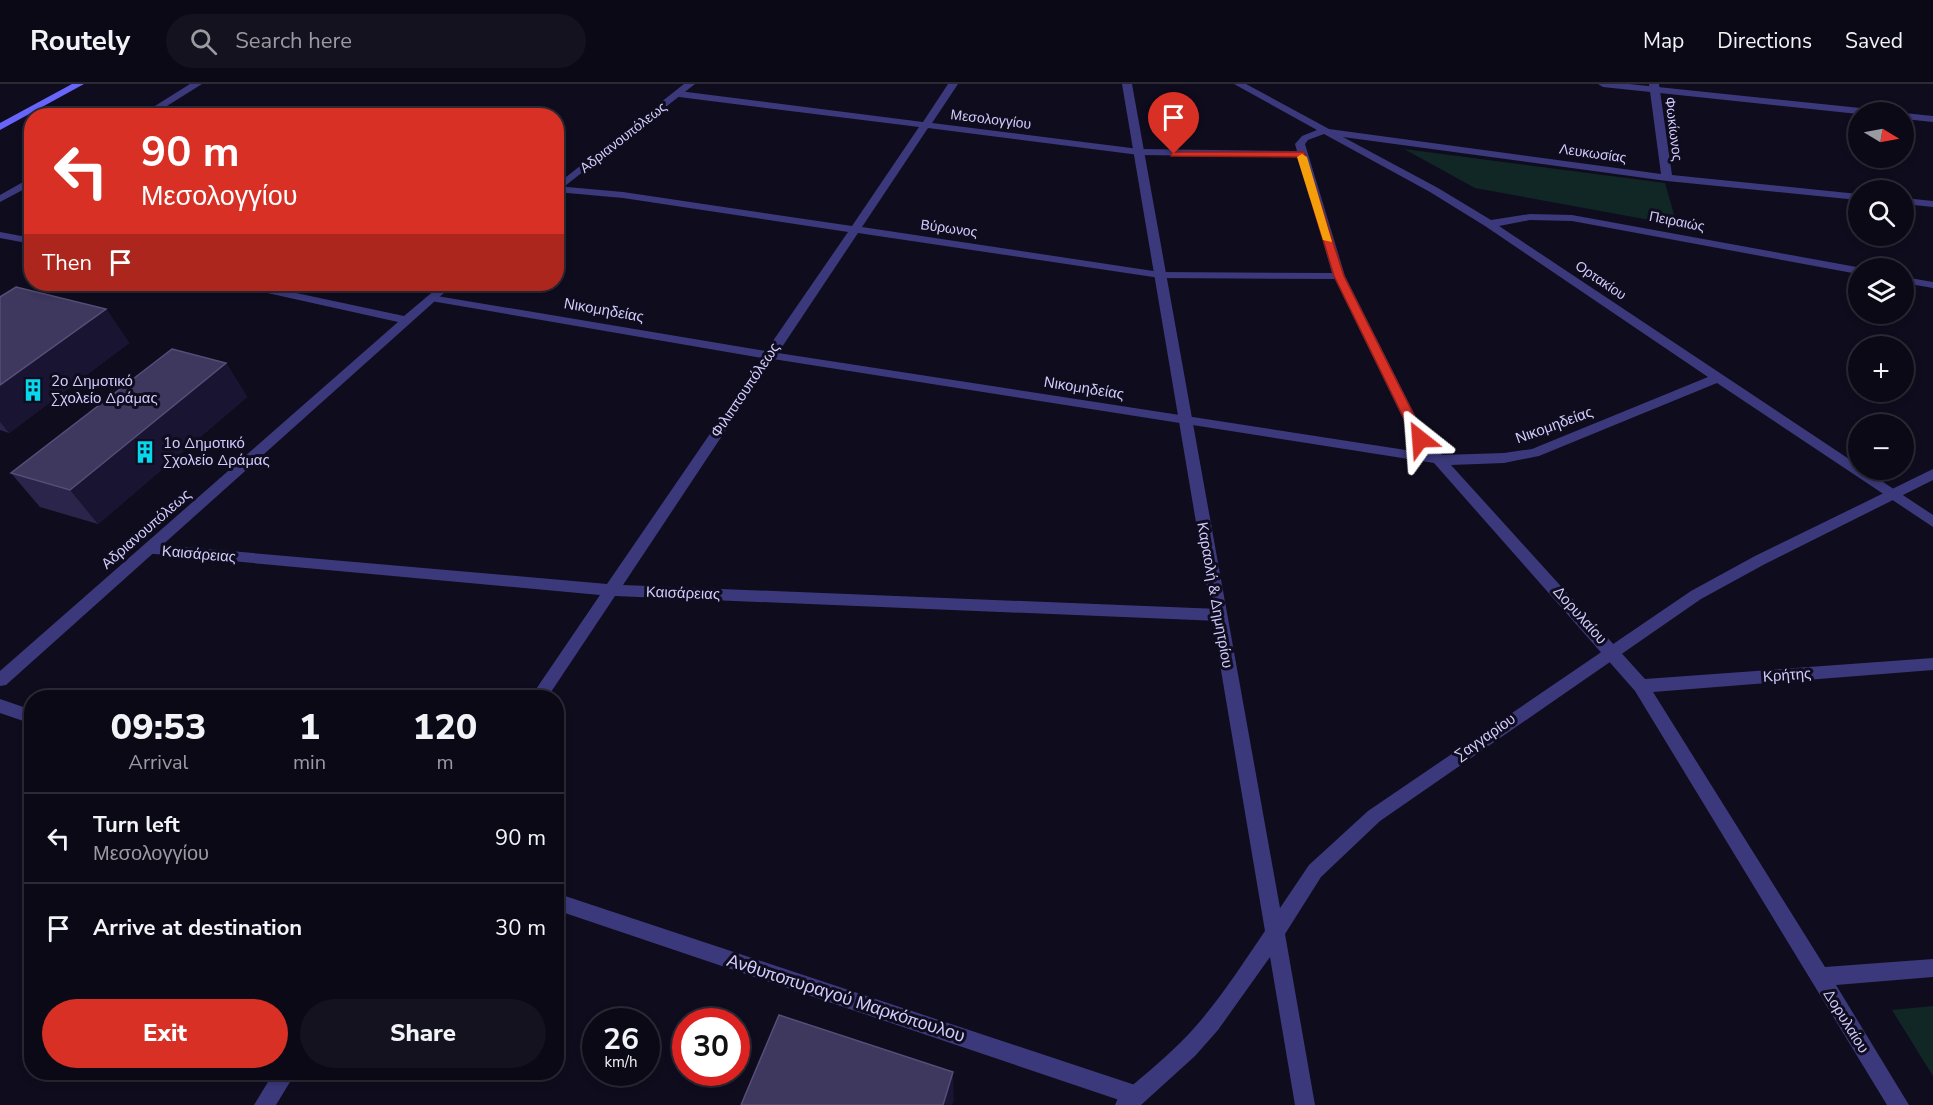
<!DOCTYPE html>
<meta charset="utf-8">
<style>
body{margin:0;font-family:"Nunito Sans",sans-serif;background:#14121f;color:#f1f3f6;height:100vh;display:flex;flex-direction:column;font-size:22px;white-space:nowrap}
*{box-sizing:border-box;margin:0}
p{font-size:20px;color:#9a9aa1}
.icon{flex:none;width:33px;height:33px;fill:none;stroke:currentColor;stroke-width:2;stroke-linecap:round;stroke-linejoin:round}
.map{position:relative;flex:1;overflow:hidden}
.sheet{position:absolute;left:24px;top:606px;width:540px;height:390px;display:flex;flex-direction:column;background:#0b0916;border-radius:24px;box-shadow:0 3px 9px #0003,0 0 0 2px #2b2a35}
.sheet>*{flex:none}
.top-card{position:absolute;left:24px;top:24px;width:540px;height:183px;border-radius:24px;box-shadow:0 3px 9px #0003,0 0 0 2px #2b2a35;background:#d93025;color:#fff;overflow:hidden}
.needle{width:39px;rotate:100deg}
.fabs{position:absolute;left:1848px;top:18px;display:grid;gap:12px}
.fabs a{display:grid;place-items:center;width:66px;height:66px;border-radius:50%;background:#0b0916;box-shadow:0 3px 9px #0003,0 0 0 2px #2b2a35;font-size:30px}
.speed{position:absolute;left:582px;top:924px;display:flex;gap:12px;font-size:30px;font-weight:700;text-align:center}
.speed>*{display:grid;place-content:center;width:78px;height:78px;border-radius:50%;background:#0b0916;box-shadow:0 3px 9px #0003,0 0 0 2px #2b2a35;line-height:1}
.speed small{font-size:15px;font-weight:400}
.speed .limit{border:9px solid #d22;background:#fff;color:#111}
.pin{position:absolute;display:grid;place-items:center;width:51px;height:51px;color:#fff;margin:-62px -26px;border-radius:50% 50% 50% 0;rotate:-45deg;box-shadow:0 0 6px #0007}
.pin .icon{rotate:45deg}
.me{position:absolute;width:66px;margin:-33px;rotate:332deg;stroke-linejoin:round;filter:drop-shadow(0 0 4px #0008)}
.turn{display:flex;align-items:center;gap:21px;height:126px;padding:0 18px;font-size:27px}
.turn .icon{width:78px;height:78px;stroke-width:2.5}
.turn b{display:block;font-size:42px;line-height:51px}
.then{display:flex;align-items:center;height:57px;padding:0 18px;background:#0003;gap:12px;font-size:22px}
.eta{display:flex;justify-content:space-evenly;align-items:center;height:102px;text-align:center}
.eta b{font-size:36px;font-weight:800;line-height:42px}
.button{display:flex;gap:12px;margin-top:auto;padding:12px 18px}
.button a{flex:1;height:69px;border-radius:36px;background:#d93025;color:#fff;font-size:24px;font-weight:800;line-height:69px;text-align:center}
.button a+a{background:#14121f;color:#f1f3f6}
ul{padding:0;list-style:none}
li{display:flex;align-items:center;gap:18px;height:90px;padding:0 18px;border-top:2px solid #2b2a35}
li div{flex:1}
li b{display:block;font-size:22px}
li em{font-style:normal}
header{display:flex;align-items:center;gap:36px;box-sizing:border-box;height:84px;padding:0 30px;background:#0b0916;border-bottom:2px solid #2b2a35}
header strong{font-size:28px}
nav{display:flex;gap:33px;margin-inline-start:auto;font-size:21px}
.search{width:420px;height:54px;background:#14121f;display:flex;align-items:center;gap:15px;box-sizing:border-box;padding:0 21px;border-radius:33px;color:#9a9aa1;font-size:22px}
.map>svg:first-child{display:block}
</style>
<header>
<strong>Routely</strong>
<div class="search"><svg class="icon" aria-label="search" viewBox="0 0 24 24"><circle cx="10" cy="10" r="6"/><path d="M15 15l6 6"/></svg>Search here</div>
<nav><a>Map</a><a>Directions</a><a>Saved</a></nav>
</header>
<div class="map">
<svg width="1933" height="1021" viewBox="0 0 1933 1021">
<rect width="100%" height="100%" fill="#0f0c1e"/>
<path fill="#102726" d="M 1404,65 L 1665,99 L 1677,141 L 1475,104 Z
M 1933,922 L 1933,992 L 1892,926 Z"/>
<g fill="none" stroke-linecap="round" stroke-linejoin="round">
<path fill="#3b397b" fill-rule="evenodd" d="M 190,0 L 202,0 L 151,32 L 139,32 Z
M 948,0 L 958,0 L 932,39 L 1139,65 L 1297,67 L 1295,60 L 1302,52 L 1317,46 L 1234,0 L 1246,0 L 1329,45 L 1661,90 L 1649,0 L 1659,0 L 1672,91 L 1858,110 L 1858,116 L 1667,97 L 1343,53 L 1438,104 L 1491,136 L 1530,130 L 1572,131 L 1862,184 L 1858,184 L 1858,190 L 1572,137 L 1530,136 L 1499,142 L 1858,381 L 1858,386 L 1865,386 L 1933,431 L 1933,443 L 1717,299 L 1539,372 L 1504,379 L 1451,381 L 1645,595 L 1933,574 L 1933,586 L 1653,608 L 1825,883 L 1933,875 L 1933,893 L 1836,901 L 1909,1021 L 1887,1021 L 1635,607 L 1434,379 L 773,275 L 623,501 L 1219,525 L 1224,527 L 1227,531 L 1224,535 L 1219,537 L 615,512 L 547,614 L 530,614 L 600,511 L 144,469 L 142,465 L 149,460 L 607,500 L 762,274 L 431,217 L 425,214 L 431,211 L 766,267 L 848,148 L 623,114 L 556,108 L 556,102 L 623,108 L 852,142 L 919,43 L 679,13 L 674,10 L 679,7 L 923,38 ZM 928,44 L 1139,71 L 1299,73 L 1332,189 L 1160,188 L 862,143 ZM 1324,50 L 1430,108 L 1485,142 L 1708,293 L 1532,365 L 1504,369 L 1442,371 L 1426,353 L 1345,192 L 1305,60 L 1308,56 ZM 858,149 L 1160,194 L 1335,195 L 1413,355 L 1425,369 L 778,269 Z
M 32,93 L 32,101 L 0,118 L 0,111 Z
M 1904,114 L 1933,117 L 1933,123 L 1904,120 Z
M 1904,193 L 1933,198 L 1933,204 L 1904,199 Z
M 0,615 L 32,626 L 32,640 L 0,629 Z
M 556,809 L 1135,1001 L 1142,1004 L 1145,1011 L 1142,1018 L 1134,1021 L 556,826 Z
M 274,988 L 296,988 L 276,1021 L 254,1021 Z"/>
<path fill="#3b397b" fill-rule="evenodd" d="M 684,0 L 695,0 L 556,109 L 556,101 Z
M 1122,0 L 1132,0 L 1280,824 L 1309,781 L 1368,727 L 1691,507 L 1755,472 L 1933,385 L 1933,396 L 1765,480 L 1701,515 L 1380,737 L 1321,793 L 1285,850 L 1315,1021 L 1295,1021 L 1270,873 L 1218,946 L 1195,972 L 1141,1021 L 1115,1021 L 1118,1014 C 1139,995 1161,978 1181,958 C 1214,925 1239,885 1265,847 Z
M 1598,0 L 1629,0 L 1870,25 L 1875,28 L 1858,30 L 1603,3 Z
M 1904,29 L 1933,32 L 1933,38 L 1904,35 Z
M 0,148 L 32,154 L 32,160 L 0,154 Z
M 234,200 L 254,200 L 404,232 L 442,200 L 454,200 L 6,601 L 0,602 L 0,587 L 398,238 L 240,203 Z"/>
<path fill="#6765fa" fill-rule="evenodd" d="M 72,0 L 84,0 L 0,46 L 0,39 Z"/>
</g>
<path fill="#2c254b" d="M 0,213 L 106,225 L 129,259 L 9,349 L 0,346 Z
M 226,279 L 247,313 L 98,440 L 40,423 L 11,389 Z"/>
<path fill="#191431" d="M 106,225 L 129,259 L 9,349 L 0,338 L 0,301 Z
M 226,279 L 247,313 L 98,440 L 70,406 Z
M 953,988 L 954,1017 L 952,1021 L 943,1021 Z"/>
<path fill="#3e375e" stroke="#554e77" stroke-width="1.5" d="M 16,203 L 106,225 L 0,301 L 0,213 Z
M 172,265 L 226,279 L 70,406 L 11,389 Z
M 779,931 L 953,988 L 943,1021 L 741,1021 Z"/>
<path fill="#d93025" stroke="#8d1f18" stroke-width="1.5" d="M 1174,68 L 1304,68 L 1344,192 L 1426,355 L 1425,357 L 1420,359 L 1414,355 L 1334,192 L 1298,73 L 1171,72 L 1171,69 Z"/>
<path fill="#f59e0b" d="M 1302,70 L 1307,73 L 1332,158 L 1323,156 L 1297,73 Z"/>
<defs>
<g id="building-bare" transform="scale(1.8)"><path d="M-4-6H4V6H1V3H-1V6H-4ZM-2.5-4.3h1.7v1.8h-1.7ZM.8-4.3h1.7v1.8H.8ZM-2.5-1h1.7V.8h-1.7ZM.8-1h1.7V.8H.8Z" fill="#07d8ed" stroke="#0f0c1e" stroke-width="2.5" paint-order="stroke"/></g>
</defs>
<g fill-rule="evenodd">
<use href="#building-bare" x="33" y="306"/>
<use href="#building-bare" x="145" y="368"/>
</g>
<g text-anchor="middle" stroke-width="6" stroke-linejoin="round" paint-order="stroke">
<g font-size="14" fill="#d0cbfd" stroke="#0f0c1e">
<text transform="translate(991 35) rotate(7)" y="5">Μεσολογγίου</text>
<text transform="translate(1674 45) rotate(83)" y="5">Φωκίωνος</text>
<text transform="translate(623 53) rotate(-38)" y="5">Αδριανουπόλεως</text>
<text transform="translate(1593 69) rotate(8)" y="5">Λευκωσίας</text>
<text transform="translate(1677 137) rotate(11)" y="5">Πειραιώς</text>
<text transform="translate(949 144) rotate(8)" y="5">Βύρωνος</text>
<text transform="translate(1601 196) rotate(34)" y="5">Ορτακίου</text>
</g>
<g font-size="15" fill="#d0cbfd" stroke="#0f0c1e">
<text transform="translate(604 226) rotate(10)" y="5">Νικομηδείας</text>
<text transform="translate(1084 304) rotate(9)" y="5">Νικομηδείας</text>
<text transform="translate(745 306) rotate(-56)" y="5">Φιλιππουπόλεως</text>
<text transform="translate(1554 341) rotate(-20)" y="5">Νικομηδείας</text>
<text transform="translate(146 445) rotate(-41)" y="5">Αδριανουπόλεως</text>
<text transform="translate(199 470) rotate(5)" y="5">Καισάρειας</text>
<text transform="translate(683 509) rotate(2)" y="5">Καισάρειας</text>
<text transform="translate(1215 511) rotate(80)" y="5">Καραολή &amp; Δημητρίου</text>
<text transform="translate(1580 531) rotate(48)" y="5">Δορυλαίου</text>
<text transform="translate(1787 591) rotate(-4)" y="5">Κρήτης</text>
<text transform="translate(1485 653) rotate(-35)" y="5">Σαγγαρίου</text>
<text transform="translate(1846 937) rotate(58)" y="5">Δορυλαίου</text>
</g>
<g font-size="15" fill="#d0cbfd" stroke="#0f0c1e" text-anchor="start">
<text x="51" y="302">2ο Δημοτικό<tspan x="51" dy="17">Σχολείο Δράμας</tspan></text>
<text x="163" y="364">1ο Δημοτικό<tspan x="163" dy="17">Σχολείο Δράμας</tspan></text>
</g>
<g font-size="18" fill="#d0cbfd" stroke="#0f0c1e">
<text transform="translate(846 914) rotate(18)" y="6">Ανθυποπυραγού Μαρκόπουλου</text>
</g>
</g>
</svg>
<div class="fabs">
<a><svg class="needle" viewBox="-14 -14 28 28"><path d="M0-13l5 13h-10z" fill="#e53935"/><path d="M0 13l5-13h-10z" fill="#9a9aa1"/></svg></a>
<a><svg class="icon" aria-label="search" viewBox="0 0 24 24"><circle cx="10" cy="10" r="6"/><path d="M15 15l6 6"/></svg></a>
<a><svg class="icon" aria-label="layers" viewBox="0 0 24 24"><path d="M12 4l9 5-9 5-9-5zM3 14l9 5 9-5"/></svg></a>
<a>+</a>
<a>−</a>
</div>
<div class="speed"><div>26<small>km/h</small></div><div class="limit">30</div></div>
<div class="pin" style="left:1174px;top:70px;background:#d93025"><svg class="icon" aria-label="arrive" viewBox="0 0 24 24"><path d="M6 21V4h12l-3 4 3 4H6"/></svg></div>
<svg class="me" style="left:1420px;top:355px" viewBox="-20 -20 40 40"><path d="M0-17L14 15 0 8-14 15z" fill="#d93025" stroke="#fff" stroke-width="4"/></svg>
<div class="top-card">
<div class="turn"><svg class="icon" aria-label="left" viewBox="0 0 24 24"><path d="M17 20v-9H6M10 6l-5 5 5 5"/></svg><div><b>90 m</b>Μεσολογγίου</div></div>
<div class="then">Then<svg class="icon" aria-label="arrive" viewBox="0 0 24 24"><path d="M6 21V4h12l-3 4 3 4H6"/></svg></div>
</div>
<section class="sheet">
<div class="eta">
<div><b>09:53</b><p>Arrival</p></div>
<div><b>1</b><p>min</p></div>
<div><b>120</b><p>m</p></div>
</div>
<ul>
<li><svg class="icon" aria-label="left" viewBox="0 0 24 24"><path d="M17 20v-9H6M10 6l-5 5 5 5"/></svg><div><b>Turn left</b><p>Μεσολογγίου</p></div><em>90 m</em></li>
<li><svg class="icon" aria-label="arrive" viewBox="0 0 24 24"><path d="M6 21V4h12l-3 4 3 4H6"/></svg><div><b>Arrive at destination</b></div><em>30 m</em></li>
</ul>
<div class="button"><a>Exit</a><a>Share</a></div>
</section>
</div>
